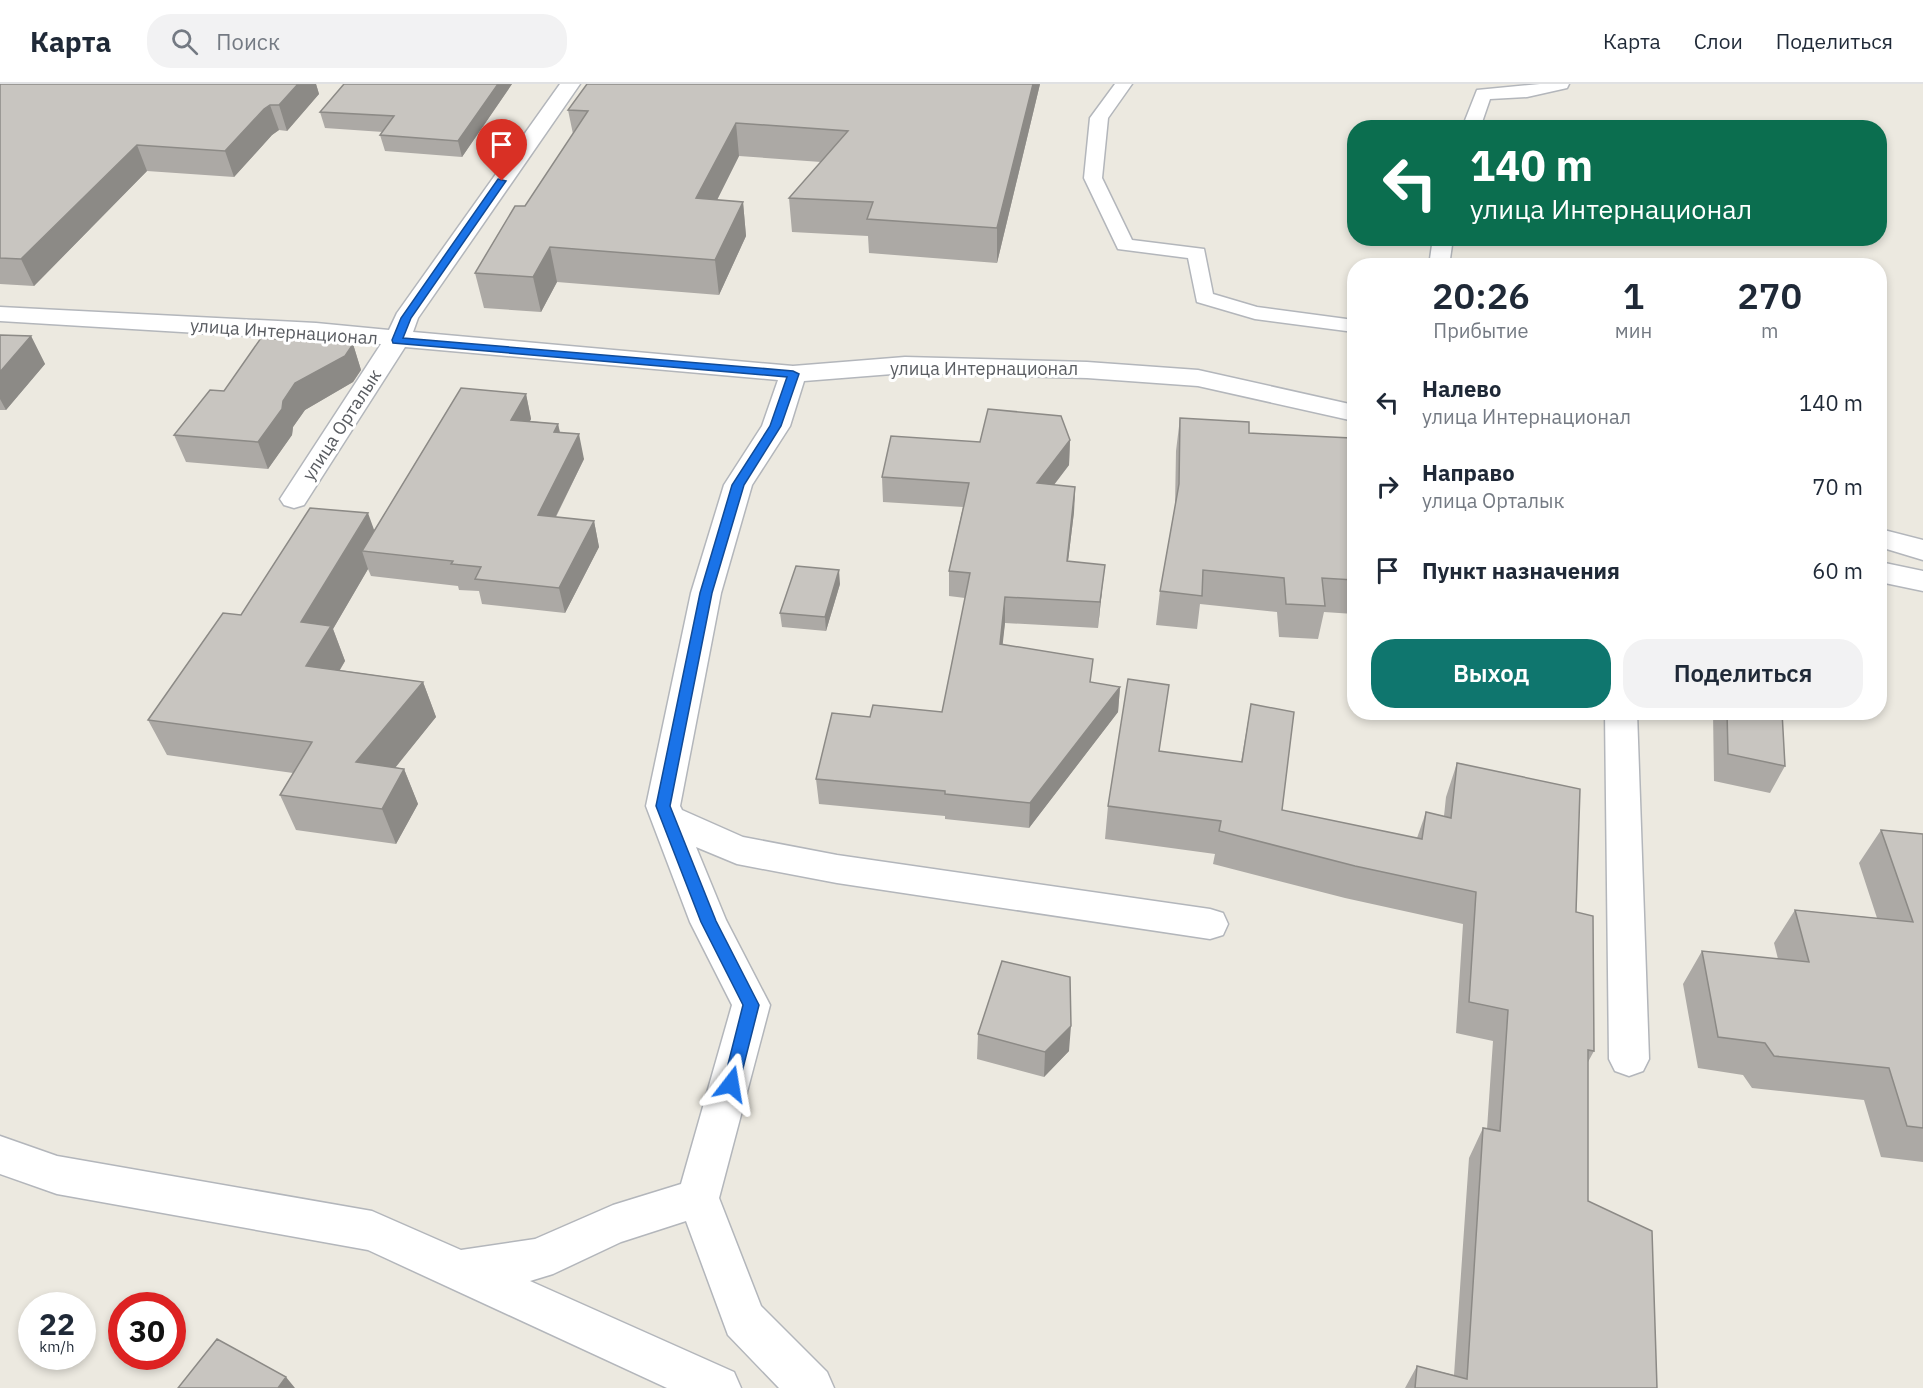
<!DOCTYPE html>
<html lang="ru">
<meta charset="utf-8">
<style>
body{margin:0;font-family:"IBM Plex Sans",sans-serif;background:#f2f2f3;color:#1f2937;height:100vh;display:flex;flex-direction:column;font-size:22px;white-space:nowrap}
*{box-sizing:border-box;margin:0}
p{font-size:20px;color:#747a83}
.icon{flex:none;width:33px;height:33px;fill:none;stroke:currentColor;stroke-width:2;stroke-linecap:round;stroke-linejoin:round}
.map{position:relative;flex:1;overflow:hidden}
.drawer{position:absolute;left:1347px;top:174px;width:540px;height:462px;display:flex;flex-direction:column;background:#fff;border-radius:24px;box-shadow:0 3px 9px #0003}
.drawer>*{flex:none}
.hud{position:absolute;left:1347px;top:36px;width:540px;height:126px;border-radius:24px;box-shadow:0 3px 9px #0003;background:#0b6e4f;color:#fff;overflow:hidden}
.speed{position:absolute;left:18px;top:1208px;display:flex;gap:12px;font-size:30px;font-weight:700;text-align:center}
.speed>*{display:grid;place-content:center;width:78px;height:78px;border-radius:50%;background:#fff;box-shadow:0 3px 9px #0003;line-height:1}
.speed small{font-size:15px;font-weight:400}
.speed .limit{border:9px solid #d22;background:#fff;color:#111}
.pin{position:absolute;display:grid;place-items:center;width:51px;height:51px;color:#fff;margin:-62px -26px;border-radius:50% 50% 50% 0;rotate:-45deg;box-shadow:0 0 6px #0007}
.pin .icon{rotate:45deg}
.me{position:absolute;width:66px;margin:-33px;rotate:14deg;stroke-linejoin:round;filter:drop-shadow(0 0 4px #0008)}
.turn{display:flex;align-items:center;gap:21px;height:126px;padding:0 24px;font-size:27px}
.turn .icon{width:78px;height:78px;stroke-width:2.5}
.turn b{display:block;font-size:42px;line-height:51px}
.eta{display:flex;justify-content:space-evenly;align-items:center;height:102px;text-align:center}
.eta b{font-size:36px;font-weight:600;line-height:42px}
.primary-button{display:flex;gap:12px;margin-top:auto;padding:12px 24px}
.primary-button a{flex:1;height:69px;border-radius:24px;background:#0f766e;color:#fff;font-size:24px;font-weight:600;line-height:69px;text-align:center}
.primary-button a+a{background:#f2f2f3;color:#1f2937}
ul{padding:0;list-style:none}
li{display:flex;align-items:center;gap:18px;height:84px;padding:0 24px}
li div{flex:1}
li b{display:block;font-size:22px}
li em{font-style:normal}
header{display:flex;align-items:center;gap:36px;box-sizing:border-box;height:84px;padding:0 30px;background:#fff;border-bottom:2px solid #e0e1e3}
header strong{font-size:28px}
nav{display:flex;gap:33px;margin-inline-start:auto;font-size:21px}
.search{width:420px;height:54px;background:#f2f2f3;display:flex;align-items:center;gap:15px;box-sizing:border-box;padding:0 21px;border-radius:24px;color:#747a83;font-size:22px}
.map>svg:first-child{display:block}
</style>
<header>
<strong>Карта</strong>
<div class="search"><svg class="icon" aria-label="search" viewBox="0 0 24 24"><circle cx="10" cy="10" r="6"/><path d="M15 15l6 6"/></svg>Поиск</div>
<nav><a>Карта</a><a>Слои</a><a>Поделиться</a></nav>
</header>
<div class="map">
<svg width="1923" height="1304" viewBox="0 0 1923 1304">
<rect width="100%" height="100%" fill="#ece9e0"/>
<g fill="none" stroke-linecap="round" stroke-linejoin="round">
<g stroke="#b3b6bb" stroke-width="3">
<path id="lane" d="M 1115,0 L 1132,0 L 1108,34 L 1102,94 L 1132,156 L 1204,165 L 1213,210 L 1257,223 L 1354,236 L 1354,248 L 1255,235 L 1197,218 L 1188,174 L 1118,165 L 1084,94 L 1090,34 Z
M 1540,0 L 1569,0 L 1567,4 L 1527,13 L 1490,15 L 1480,44 L 1462,44 L 1477,6 Z
M 1433,154 L 1453,154 L 1449,182 L 1429,182 Z"/>
</g>
<g stroke="#b3b6bb" stroke-width="3">
<path id="street" d="M 560,0 L 580,0 L 418,234 L 413,248 L 793,282 L 905,273 L 1087,278 L 1198,286 L 1354,321 L 1354,337 L 1198,302 L 1087,294 L 905,289 L 804,297 L 790,342 L 752,401 L 721,509 L 680,722 L 682,726 L 743,753 L 837,771 L 1210,825 L 1223,829 L 1228,840 L 1223,851 L 1210,855 L 837,799 L 737,780 L 696,763 L 726,836 L 770,921 L 719,1114 L 761,1222 L 827,1288 L 834,1304 L 779,1304 L 728,1251 L 686,1137 L 621,1158 L 553,1190 L 530,1197 L 734,1288 L 741,1304 L 667,1304 L 368,1166 L 57,1110 L 0,1090 L 0,1052 L 57,1072 L 372,1127 L 461,1166 L 535,1155 L 613,1121 L 681,1100 L 732,921 L 690,838 L 646,722 L 691,509 L 724,401 L 762,342 L 778,296 L 405,263 L 304,421 L 294,424 L 284,421 L 280,415 L 381,260 L 0,237 L 0,223 L 316,239 L 389,246 L 397,229 Z
M 1880,445 L 1923,456 L 1923,476 L 1880,463 Z
M 1880,478 L 1923,487 L 1923,507 L 1880,498 Z
M 1605,628 L 1637,628 L 1649,975 L 1643,987 L 1629,992 L 1615,987 L 1609,975 Z"/>
</g>
<use href="#lane" fill="#fff" fill-rule="evenodd"/>
<use href="#street" fill="#fff" fill-rule="evenodd"/>
</g>
<path fill="#aca9a5" d="M 0,0 L 316,0 L 319,10 L 287,47 L 279,46 L 272,51 L 234,93 L 147,87 L 34,202 L 0,200 Z
M 512,0 L 462,73 L 385,67 L 380,51 L 383,48 L 325,44 L 320,28 Z
M 1040,0 L 997,179 L 869,169 L 868,152 L 792,148 L 789,114 L 821,78 L 739,72 L 717,116 L 743,118 L 746,152 L 719,211 L 557,198 L 541,228 L 484,224 L 475,189 L 525,122 L 573,50 L 568,26 Z
M 0,251 L 31,252 L 45,280 L 6,326 L 0,326 Z
M 353,260 L 361,286 L 353,298 L 305,326 L 293,343 L 292,351 L 268,385 L 186,378 L 174,351 Z
M 526,310 L 531,335 L 530,337 L 558,340 L 560,348 L 584,375 L 556,433 L 594,437 L 599,463 L 565,529 L 482,520 L 479,507 L 459,506 L 458,502 L 371,492 L 368,485 L 333,545 L 345,577 L 340,586 L 423,598 L 436,633 L 395,683 L 404,685 L 418,720 L 396,760 L 296,746 L 280,711 L 293,689 L 167,671 L 148,636 L 241,531 L 374,446 Z
M 1180,334 L 1249,349 L 1354,377 L 1354,530 L 1324,528 L 1318,555 L 1279,553 L 1277,528 L 1200,520 L 1197,545 L 1156,541 L 1160,507 L 1175,422 L 1176,367 Z
M 1070,356 L 1069,381 L 1054,401 L 1075,403 L 1074,428 L 1068,477 L 1102,506 L 1098,544 L 1005,539 L 1002,560 L 1091,599 L 1120,603 L 1118,628 L 1029,744 L 945,735 L 945,732 L 819,720 L 816,695 L 870,633 L 942,628 L 965,514 L 949,512 L 949,487 L 963,423 L 883,418 L 882,393 L 980,358 Z
M 840,500 L 826,547 L 782,543 L 780,529 Z
M 1251,620 L 1282,726 L 1417,754 L 1426,728 L 1444,732 L 1446,713 L 1457,679 L 1576,828 L 1594,967 L 1588,978 L 1588,1117 L 1657,1304 L 1405,1304 L 1417,1282 L 1454,1291 L 1469,1074 L 1483,1044 L 1487,1045 L 1493,957 L 1456,949 L 1463,840 L 1345,814 L 1213,780 L 1215,770 L 1105,755 L 1108,722 L 1164,634 L 1159,667 L 1241,678 Z
M 1502,628 L 1557,628 L 1554,634 Z
M 1713,628 L 1782,628 L 1785,682 L 1770,709 L 1714,697 Z
M 1881,746 L 1923,750 L 1923,1078 L 1881,1073 L 1864,1016 L 1752,1004 L 1743,991 L 1698,984 L 1683,900 L 1702,867 L 1778,875 L 1774,859 L 1795,826 L 1877,834 L 1859,779 Z
M 978,950 L 1069,967 L 1044,993 L 977,975 Z"/>
<path fill="#8c8a86" d="M 298,0 L 316,0 L 319,10 L 287,47 L 279,21 Z
M 498,0 L 512,0 L 462,73 L 458,57 Z
M 1033,0 L 1040,0 L 997,179 L 997,144 Z
M 270,21 L 279,46 L 272,51 L 234,93 L 225,67 L 264,25 Z
M 736,39 L 739,72 L 701,148 L 696,114 Z
M 137,61 L 147,87 L 34,202 L 21,175 Z
M 743,118 L 746,152 L 719,211 L 715,176 Z
M 550,163 L 557,198 L 541,228 L 533,193 Z
M 31,252 L 45,280 L 6,326 L 0,315 L 0,288 Z
M 353,260 L 361,286 L 353,298 L 305,326 L 293,343 L 292,351 L 268,385 L 258,358 L 283,317 L 295,299 Z
M 526,310 L 531,335 L 517,361 L 511,336 Z
M 558,340 L 563,365 L 554,348 Z
M 579,350 L 584,375 L 544,456 L 538,431 Z
M 1070,356 L 1069,381 L 1036,424 L 1037,399 Z
M 1075,403 L 1074,428 L 1065,502 L 1067,477 Z
M 368,429 L 381,465 L 362,467 L 368,485 L 333,545 L 345,577 L 321,617 L 306,582 L 301,538 Z
M 594,437 L 599,463 L 565,529 L 559,504 Z
M 1105,481 L 1102,506 L 1098,544 L 1100,518 Z
M 839,486 L 840,500 L 826,547 L 825,533 Z
M 1005,513 L 1005,539 L 1000,585 L 1000,560 Z
M 423,598 L 436,633 L 371,714 L 356,678 Z
M 1120,603 L 1118,628 L 1029,744 L 1030,719 Z
M 404,685 L 418,720 L 396,760 L 382,725 Z
M 1071,942 L 1069,967 L 1044,993 L 1045,968 Z
M 286,1293 L 295,1304 L 278,1304 Z"/>
<path fill="#c8c5c0" stroke="#8c8a86" stroke-width="1.5" d="M 0,0 L 298,0 L 279,21 L 270,21 L 264,25 L 225,67 L 137,61 L 21,175 L 0,174 Z
M 344,0 L 498,0 L 458,57 L 380,51 L 394,32 L 320,28 Z
M 587,0 L 1033,0 L 997,144 L 867,135 L 873,118 L 789,114 L 848,47 L 736,39 L 696,114 L 743,118 L 715,176 L 550,163 L 533,193 L 475,189 L 515,122 L 525,122 L 588,27 L 568,26 Z
M 0,251 L 31,252 L 0,288 Z
M 261,254 L 353,260 L 345,272 L 295,299 L 283,317 L 282,325 L 258,358 L 174,351 L 210,306 L 224,307 Z
M 461,304 L 526,310 L 511,336 L 558,340 L 554,348 L 579,350 L 538,431 L 594,437 L 559,504 L 475,495 L 481,483 L 451,480 L 453,477 L 362,467 Z
M 988,325 L 1061,332 L 1070,356 L 1037,399 L 1075,403 L 1067,477 L 1105,481 L 1100,518 L 1005,513 L 1000,560 L 1093,575 L 1090,598 L 1120,603 L 1030,719 L 945,710 L 945,707 L 816,695 L 832,629 L 870,633 L 873,621 L 942,628 L 970,489 L 949,487 L 969,399 L 882,393 L 891,352 L 980,358 Z
M 1180,334 L 1249,338 L 1249,349 L 1351,354 L 1354,377 L 1354,496 L 1322,494 L 1325,522 L 1286,520 L 1284,494 L 1203,486 L 1202,512 L 1160,507 L 1179,400 Z
M 310,424 L 368,429 L 301,538 L 331,542 L 306,582 L 423,598 L 356,678 L 404,685 L 382,725 L 280,711 L 312,658 L 148,636 L 223,529 L 241,531 Z
M 796,482 L 839,486 L 825,533 L 780,529 Z
M 1128,595 L 1169,601 L 1159,667 L 1242,678 L 1251,620 L 1294,628 L 1282,726 L 1422,755 L 1426,728 L 1451,734 L 1457,679 L 1580,705 L 1576,828 L 1593,832 L 1594,967 L 1588,966 L 1588,1117 L 1652,1147 L 1657,1304 L 1415,1304 L 1417,1282 L 1467,1295 L 1483,1044 L 1500,1047 L 1508,926 L 1469,918 L 1476,808 L 1355,782 L 1219,747 L 1221,737 L 1108,722 Z
M 1727,628 L 1782,628 L 1785,682 L 1728,670 Z
M 1881,746 L 1923,750 L 1923,1044 L 1907,1042 L 1889,984 L 1774,972 L 1765,959 L 1718,953 L 1702,867 L 1809,878 L 1795,826 L 1913,838 Z
M 1002,877 L 1070,893 L 1071,942 L 1045,968 L 978,950 Z
M 217,1255 L 286,1293 L 278,1304 L 178,1304 Z"/>
<path fill="#1a73e8" stroke="#114b97" stroke-width="1.5" d="M 498,95 L 506,97 L 411,234 L 403,254 L 793,287 L 799,290 L 781,342 L 744,401 L 712,509 L 670,722 L 716,837 L 759,921 L 739,1000 L 737,1005 L 731,1008 L 725,1005 L 723,1000 L 743,921 L 701,838 L 656,722 L 700,509 L 732,401 L 770,342 L 787,293 L 393,259 L 392,256 L 401,234 Z"/>
<g text-anchor="middle" stroke-width="6" stroke-linejoin="round" paint-order="stroke">
<g font-size="18" fill="#595c61" stroke="#fff">
<text transform="translate(284 248) rotate(4)" y="6">улица Интернационал</text>
<text x="984" y="291">улица Интернационал</text>
<text transform="translate(342 341) rotate(-57)" y="6">улица Орталык</text>
</g>
</g>
</svg>
<div class="speed"><div>22<small>km/h</small></div><div class="limit">30</div></div>
<div class="pin" style="left:502px;top:97px;background:#d93025"><svg class="icon" aria-label="arrive" viewBox="0 0 24 24"><path d="M6 21V4h12l-3 4 3 4H6"/></svg></div>
<svg class="me" style="left:731px;top:1000px" viewBox="-20 -20 40 40"><path d="M0-17L14 15 0 8-14 15z" fill="#1a73e8" stroke="#fff" stroke-width="4"/></svg>
<div class="hud">
<div class="turn"><svg class="icon" aria-label="left" viewBox="0 0 24 24"><path d="M17 20v-9H6M10 6l-5 5 5 5"/></svg><div><b>140 m</b>улица Интернационал</div></div>
</div>
<section class="drawer">
<div class="eta">
<div><b>20:26</b><p>Прибытие</p></div>
<div><b>1</b><p>мин</p></div>
<div><b>270</b><p>m</p></div>
</div>
<ul>
<li><svg class="icon" aria-label="left" viewBox="0 0 24 24"><path d="M17 20v-9H6M10 6l-5 5 5 5"/></svg><div><b>Налево</b><p>улица Интернационал</p></div><em>140 m</em></li>
<li><svg class="icon" aria-label="right" viewBox="0 0 24 24"><path d="M7 20v-9h11M14 6l5 5-5 5"/></svg><div><b>Направо</b><p>улица Орталык</p></div><em>70 m</em></li>
<li><svg class="icon" aria-label="arrive" viewBox="0 0 24 24"><path d="M6 21V4h12l-3 4 3 4H6"/></svg><div><b>Пункт назначения</b></div><em>60 m</em></li>
</ul>
<div class="primary-button"><a>Выход</a><a>Поделиться</a></div>
</section>
</div>
